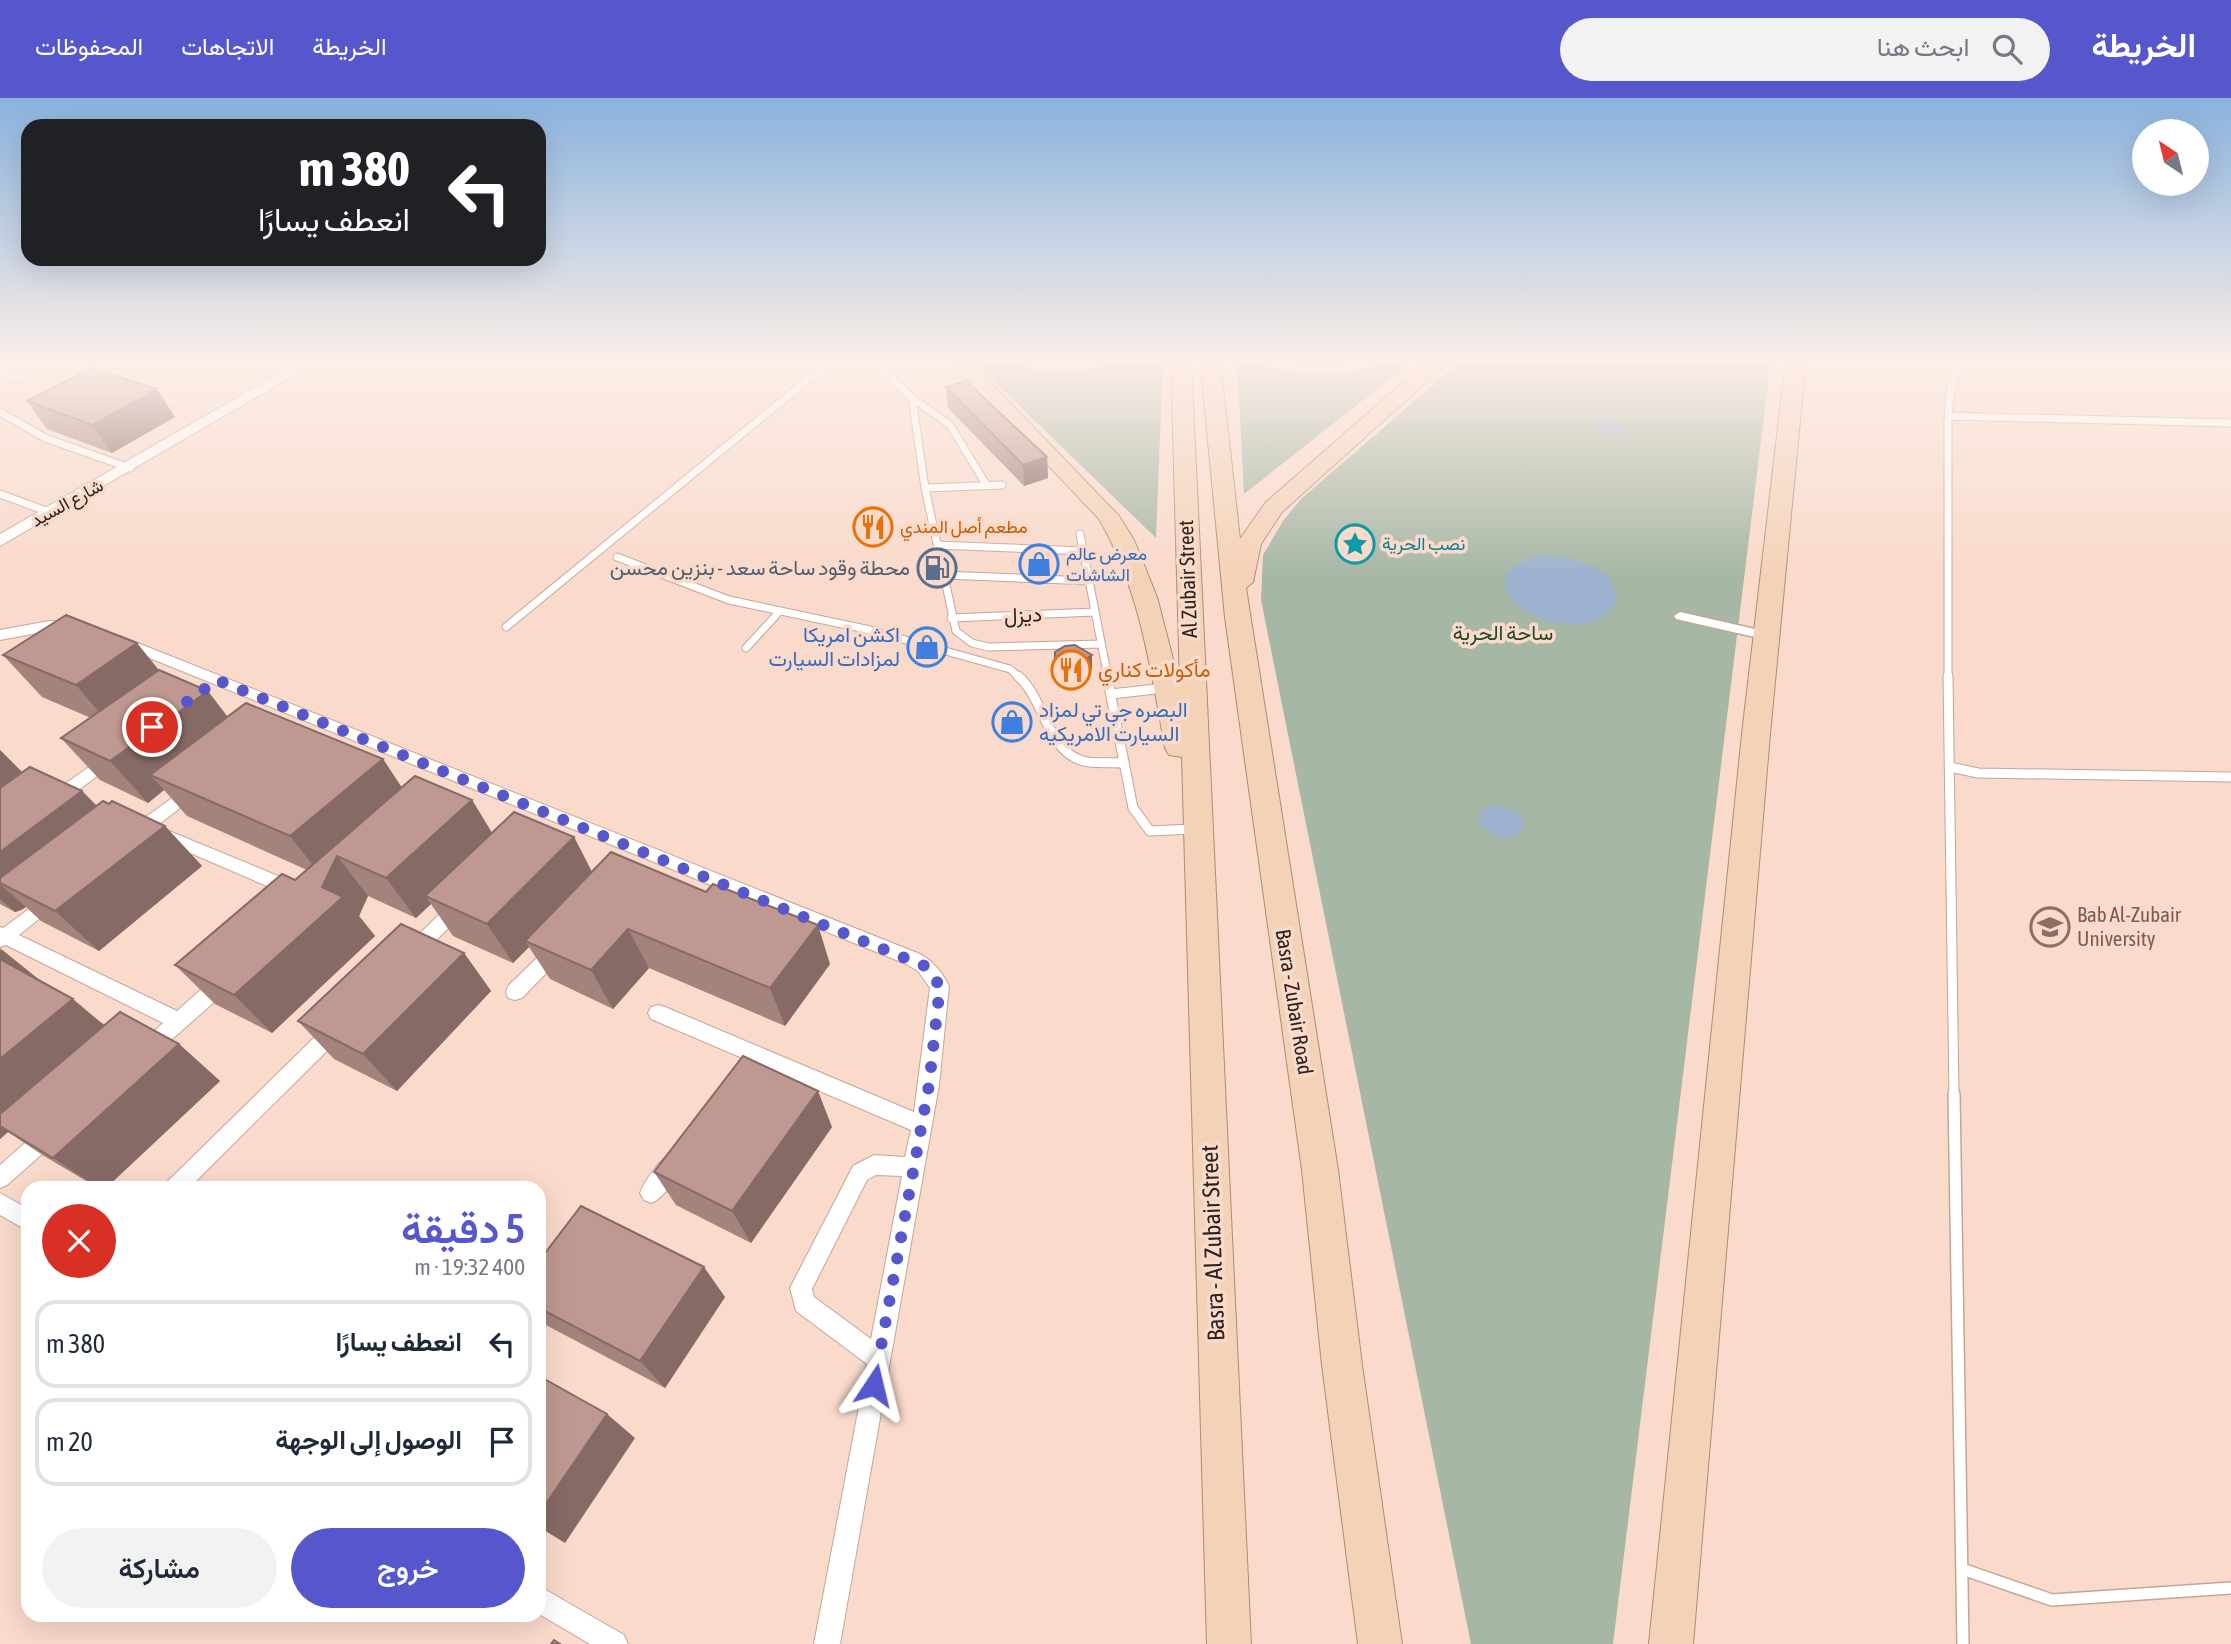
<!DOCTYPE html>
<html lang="ar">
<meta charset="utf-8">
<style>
body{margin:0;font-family:"Asap Condensed",Vazirmatn,sans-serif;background:#f2f2f3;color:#1f2937;direction:rtl;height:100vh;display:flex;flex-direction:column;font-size:26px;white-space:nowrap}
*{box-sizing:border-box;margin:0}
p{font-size:23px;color:#747a83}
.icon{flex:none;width:38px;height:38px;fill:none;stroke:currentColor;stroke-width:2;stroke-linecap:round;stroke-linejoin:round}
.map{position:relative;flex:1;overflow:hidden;direction:ltr}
.side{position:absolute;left:21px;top:1083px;width:525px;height:441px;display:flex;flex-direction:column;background:#fff;border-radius:21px;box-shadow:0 7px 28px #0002;direction:rtl}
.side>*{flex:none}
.top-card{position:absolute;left:21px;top:21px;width:525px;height:147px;border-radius:21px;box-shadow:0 7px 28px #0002;direction:rtl;background:#202124;color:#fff;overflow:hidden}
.needle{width:46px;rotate:325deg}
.controls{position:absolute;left:2132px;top:21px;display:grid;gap:14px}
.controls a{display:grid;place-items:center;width:77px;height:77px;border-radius:50%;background:#fff;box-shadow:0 7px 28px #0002;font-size:35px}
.pin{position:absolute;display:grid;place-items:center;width:60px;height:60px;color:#fff;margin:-30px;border:4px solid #fff;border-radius:50%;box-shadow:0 2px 7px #0007}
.me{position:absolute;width:77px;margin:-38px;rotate:10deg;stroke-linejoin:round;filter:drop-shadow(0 0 5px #0008)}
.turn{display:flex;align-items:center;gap:24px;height:147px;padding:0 21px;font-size:32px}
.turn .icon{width:91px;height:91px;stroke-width:2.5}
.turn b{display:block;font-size:49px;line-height:60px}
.round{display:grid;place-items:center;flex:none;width:74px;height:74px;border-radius:37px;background:#f2f2f3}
.overview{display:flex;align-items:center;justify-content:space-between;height:119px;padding:0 21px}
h1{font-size:42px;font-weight:600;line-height:52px;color:#5656cd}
.cta{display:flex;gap:14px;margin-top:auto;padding:14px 21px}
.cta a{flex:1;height:80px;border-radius:42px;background:#5656cd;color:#fff;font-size:28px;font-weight:600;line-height:80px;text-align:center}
.cta a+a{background:#f2f2f3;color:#1f2937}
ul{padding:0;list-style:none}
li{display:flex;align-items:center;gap:21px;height:88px;margin:0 14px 10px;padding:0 7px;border:4px solid #e0e1e3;border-radius:21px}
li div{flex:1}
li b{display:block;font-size:26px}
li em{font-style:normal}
header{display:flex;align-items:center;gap:42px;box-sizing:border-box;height:98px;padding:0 35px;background:#5656cd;color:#fff}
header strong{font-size:33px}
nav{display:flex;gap:38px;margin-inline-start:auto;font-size:24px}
.search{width:490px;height:63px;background:#f2f2f3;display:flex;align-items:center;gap:18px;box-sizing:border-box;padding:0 24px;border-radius:38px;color:#747a83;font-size:26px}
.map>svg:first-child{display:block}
</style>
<header>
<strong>الخريطة</strong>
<div class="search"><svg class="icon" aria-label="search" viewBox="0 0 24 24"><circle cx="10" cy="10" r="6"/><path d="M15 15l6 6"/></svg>ابحث هنا</div>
<nav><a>الخريطة</a><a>الاتجاهات</a><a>المحفوظات</a></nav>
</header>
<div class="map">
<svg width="2231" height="1546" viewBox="0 0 2231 1546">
<rect width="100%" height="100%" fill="#f9dacb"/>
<path fill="#a7b7a5" d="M 971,261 L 998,261 L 1037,271 L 1083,271 L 1142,261 L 1163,261 L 1156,440 Z
M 1400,261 L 1415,261 L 1244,396 L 1237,262 L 1300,275 L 1348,274 Z
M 1463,261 L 1771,261 L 1613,1546 L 1471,1546 L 1261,502 L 1263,457 L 1283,423 L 1301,401 Z"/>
<path fill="#9db2cf" d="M 1599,322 L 1613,322 L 1625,328 L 1626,334 C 1616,342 1601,339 1593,329 Z
M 1545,457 C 1568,459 1612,466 1615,496 C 1616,504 1613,510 1607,515 C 1583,537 1526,524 1509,497 C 1494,471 1526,461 1545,457 Z
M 1500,707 L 1519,716 L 1524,726 L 1519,736 L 1499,740 L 1481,728 L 1479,717 L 1487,709 Z"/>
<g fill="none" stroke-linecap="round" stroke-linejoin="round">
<g stroke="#c3a697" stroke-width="9">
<path id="service-far2" d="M 873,261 L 912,300 L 925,390 L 956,533 L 972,545 L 988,549 L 1101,546
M 0,274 L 23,281
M 912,300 L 950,327 L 987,388
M 0,314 L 45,340 L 130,370
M 1948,318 L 1951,289 L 1964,261
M 925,390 L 1002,387
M 0,396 L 49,414
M 1080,436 L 1108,580
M 937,447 L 1083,453
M 617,459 L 729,502 L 870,532 L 1010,571 L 1020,580
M 943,477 L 1089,483
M 951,520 L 1095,514
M 506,529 L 833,261
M 746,550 L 780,513
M 1948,580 L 1948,318 L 2231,325"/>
</g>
<g stroke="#c3a697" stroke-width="11">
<path id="service-far1" d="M 1018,578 C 1045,601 1046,652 1083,663 C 1095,666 1110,664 1122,665
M 1107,578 L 1133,710 L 1150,733 L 1193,731
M 1948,578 L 1954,998
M 1111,596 L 1165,590
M 1950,669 L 1978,675 L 2231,679"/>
</g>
<g stroke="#c3a697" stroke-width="14">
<path id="service" d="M 1954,996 L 1963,1546
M 1962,1471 L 2052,1502 L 2231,1490"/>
</g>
<g stroke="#c3a697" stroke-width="3">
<path id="pedestrian" d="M 1680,514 L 1768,534 L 1774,538 L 1768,542 L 1676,521 L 1674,518 Z"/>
</g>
<g stroke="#c3a697" stroke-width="2">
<path id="minor" d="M 49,523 L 70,524 L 77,529 L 70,534 L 49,533 L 0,542 L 0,532 Z
M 120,538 L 920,856 C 933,863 942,874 949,888 L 939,987 L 840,1546 L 814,1546 L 867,1266 L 796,1213 L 790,1190 L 853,1068 L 874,1057 L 905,1059 L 911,1032 L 651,921 L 648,915 L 651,909 L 658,907 L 665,909 L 914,1014 L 930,890 L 918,873 L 906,866 L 115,546 L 113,543 ZM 876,1077 L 902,1078 L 871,1241 L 814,1199 L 812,1191 L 867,1082 Z
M 110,654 L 118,660 L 116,664 L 60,706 L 48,706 L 46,702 L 48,698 Z
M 193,685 L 199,687 L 201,691 L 199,695 L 157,728 L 300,787 L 303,792 L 300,797 L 288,797 L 153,739 L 151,733 L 141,741 L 129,741 L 126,736 L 129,731 Z
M 52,794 L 58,796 L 61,801 L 58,806 L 19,837 L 177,913 L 216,878 L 223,876 L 230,878 L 232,884 L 230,890 L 152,959 L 145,962 L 138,959 L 135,953 L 138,947 L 163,925 L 6,847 L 0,849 L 0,829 L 3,830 Z
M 460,800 L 466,802 L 469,807 L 466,812 L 420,859 L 413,862 L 406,859 L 404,854 L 406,849 L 454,802 Z
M 558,843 L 565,846 L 567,851 L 565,856 L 522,900 L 515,902 L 508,900 L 506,894 L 508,888 L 551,846 Z
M 336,923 L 343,925 L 346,931 L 343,937 L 189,1090 L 165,1090 L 168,1083 L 329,925 Z
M 50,1027 L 57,1029 L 60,1036 L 57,1043 L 7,1087 L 0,1090 L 0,1067 L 43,1029 Z
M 674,1054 L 681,1057 L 684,1064 C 678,1078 665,1100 651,1105 L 644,1102 L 640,1095 C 646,1081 660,1060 674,1054 Z
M 0,1095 L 28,1111 L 28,1133 L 0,1117 Z
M 539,1488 L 624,1537 L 628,1546 L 590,1546 L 539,1516 Z"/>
</g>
<g stroke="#c3a697" stroke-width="2">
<path id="tertiary" d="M 304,261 L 322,261 L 0,448 L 0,436 Z"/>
</g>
<g stroke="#ac8d75" stroke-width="2">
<path id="trunk" d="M 947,261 L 968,261 L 1119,418 L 1134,442 L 1157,499 L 1180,588 L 1171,261 L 1191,261 L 1251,1546 L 1207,1546 L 1182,659 L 1169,657 L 1165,650 C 1151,572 1140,491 1099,421 Z
M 1200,261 L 1220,261 L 1240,441 L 1266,404 L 1430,261 L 1452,261 L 1282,414 L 1261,446 L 1253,484 L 1246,490 L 1338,1072 L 1362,1267 L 1402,1546 L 1358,1546 L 1322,1267 L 1302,1072 L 1225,519 Z
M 1292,261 L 1352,261 C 1343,271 1301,271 1292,261 Z
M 1786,261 L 1806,261 L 1770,636 L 1693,1546 L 1649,1546 L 1742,636 Z"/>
</g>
<use href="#service-far2" stroke="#fff" stroke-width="7"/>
<use href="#service-far1" stroke="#fff" stroke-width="9"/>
<use href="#service" stroke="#fff" stroke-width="11"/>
<use href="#pedestrian" fill="#fff" fill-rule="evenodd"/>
<use href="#minor" fill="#fff" fill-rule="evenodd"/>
<use href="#tertiary" fill="#fff" fill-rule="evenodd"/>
<use href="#trunk" fill="#f4d2b7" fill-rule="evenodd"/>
</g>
<path fill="#a4837d" d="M 946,289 L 1047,359 L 1048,380 L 1024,388 L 948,310 Z
M 27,303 L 175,319 L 112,355 L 47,331 Z
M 1055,554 L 1092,557 L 1092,571 L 1077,582 L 1066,584 L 1056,579 Z
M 3,557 L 159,573 L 228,619 L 383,661 L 402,690 L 472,702 L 492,735 L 574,739 L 592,774 L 830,866 L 785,928 L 649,870 L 613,911 L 550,881 L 529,849 L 513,865 L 453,838 L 431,806 L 416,820 L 368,798 L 359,818 L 375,838 L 272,935 L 215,906 L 175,867 L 295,782 L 307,772 L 187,718 L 164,692 L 148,705 L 100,682 L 61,640 L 91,620 L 42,599 Z
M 0,652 L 22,674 L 82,693 L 97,708 L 165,728 L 202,768 L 99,853 L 41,823 L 26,809 L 21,812 L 15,814 L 0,806 Z
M 0,850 L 41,883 L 105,927 L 179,946 L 220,983 L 106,1090 L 98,1090 L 44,1058 L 8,1034 L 0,1041 Z
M 464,855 L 491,893 L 397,993 L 334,961 L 298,923 Z
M 832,1029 L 751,1145 L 676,1107 L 654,1074 Z
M 539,1163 L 725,1199 L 665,1290 L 544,1226 L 539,1221 Z"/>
<path fill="#866a66" d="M 157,291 L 175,319 L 112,355 L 92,327 Z
M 1047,359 L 1048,380 L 1024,388 L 1023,367 Z
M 137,545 L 171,587 L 112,629 L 76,587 Z
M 1092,557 L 1092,571 L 1077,582 L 1076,568 Z
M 208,593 L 240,635 L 150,677 L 164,692 L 148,705 L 110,663 Z
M 0,652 L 25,677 L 0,695 Z
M 383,661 L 410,702 L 337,758 L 368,798 L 359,818 L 375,838 L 272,935 L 234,897 L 322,779 L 290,738 Z
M 82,693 L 122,734 L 0,785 L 0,754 Z
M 472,702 L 497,743 L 425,798 L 431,806 L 416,820 L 386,780 Z
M 165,728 L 202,768 L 99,853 L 55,813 Z
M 574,739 L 595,780 L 525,843 L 529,849 L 513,865 L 487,826 Z
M 0,786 L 26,809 L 21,812 L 15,814 L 0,801 Z
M 818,827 L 830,866 L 785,928 L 770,890 Z
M 628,831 L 649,870 L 613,911 L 591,872 Z
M 2,852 L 49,890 L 0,863 L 0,854 Z
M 464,855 L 491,893 L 397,993 L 363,956 Z
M 73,901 L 118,939 L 0,1028 L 0,961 Z
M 179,946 L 220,983 L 106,1090 L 99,1090 L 53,1060 Z
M 818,993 L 832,1029 L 751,1145 L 732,1113 Z
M 0,1029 L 8,1034 L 0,1041 Z
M 704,1169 L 725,1199 L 665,1290 L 640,1263 Z
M 607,1316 L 635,1340 L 565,1445 L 539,1429 L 539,1416 Z"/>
<path fill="#bf9891" stroke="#866a66" stroke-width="2" d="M 92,270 L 157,291 L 92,327 L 27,303 Z
M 966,283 L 1047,359 L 1023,367 L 946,289 Z
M 66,517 L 137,545 L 76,587 L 3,557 Z
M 1075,547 L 1092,557 L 1076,568 L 1065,569 L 1055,565 L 1055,554 L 1065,548 Z
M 159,572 L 208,593 L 110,663 L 61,640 Z
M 246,605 L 383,661 L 290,738 L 150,677 Z
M 30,669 L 82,693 L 0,754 L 0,690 Z
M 415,678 L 472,702 L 386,780 L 337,758 L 322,789 L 343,799 L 234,897 L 175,867 L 282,776 L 295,782 Z
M 103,703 L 109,706 L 112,703 L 165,728 L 55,813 L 0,785 L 0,780 Z
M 514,714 L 574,739 L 487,826 L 425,798 Z
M 611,754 L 706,794 L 713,786 L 818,827 L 770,890 L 628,831 L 591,872 L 525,843 Z
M 401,826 L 464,855 L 363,956 L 298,923 Z
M 0,861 L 73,901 L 0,961 Z
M 120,914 L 179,946 L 53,1060 L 0,1028 L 0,1016 Z
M 743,958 L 818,993 L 732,1113 L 654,1074 Z
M 581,1108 L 704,1169 L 640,1263 L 539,1210 L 539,1163 Z
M 539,1278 L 607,1316 L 539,1416 Z
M 554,1542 L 560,1546 L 551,1546 Z"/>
<linearGradient id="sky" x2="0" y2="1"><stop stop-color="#8ab3de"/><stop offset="0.55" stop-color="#fceee8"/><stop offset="1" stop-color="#fceee8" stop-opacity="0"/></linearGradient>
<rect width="2231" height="478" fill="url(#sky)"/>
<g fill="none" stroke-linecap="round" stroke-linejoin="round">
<path stroke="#5656cd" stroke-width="12" stroke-dasharray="0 21.6" d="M 152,629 L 217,582 L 925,868 L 940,888 L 929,987 L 874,1287"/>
</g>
<defs>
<g id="restaurant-ring" transform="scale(2.0125)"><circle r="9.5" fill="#f9dacb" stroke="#e8710a" stroke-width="1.5"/><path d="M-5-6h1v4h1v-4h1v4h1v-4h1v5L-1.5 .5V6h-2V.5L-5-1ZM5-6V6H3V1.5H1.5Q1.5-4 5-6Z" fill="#e8710a"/></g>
<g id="sight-ring" transform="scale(2.0125)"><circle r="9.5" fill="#f9dacb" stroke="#0f9aa8" stroke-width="1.5"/><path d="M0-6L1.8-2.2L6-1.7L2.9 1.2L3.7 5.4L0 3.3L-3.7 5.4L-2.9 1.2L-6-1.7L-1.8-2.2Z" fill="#0f9aa8"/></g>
<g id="shop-ring" transform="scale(2.0125)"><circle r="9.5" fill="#f9dacb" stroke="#3f7fe0" stroke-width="1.5"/><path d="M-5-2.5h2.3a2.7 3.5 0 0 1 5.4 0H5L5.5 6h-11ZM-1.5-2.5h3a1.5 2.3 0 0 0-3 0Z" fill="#3f7fe0"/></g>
<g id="fuel-ring" transform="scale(2.0125)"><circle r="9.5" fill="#f9dacb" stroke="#5c6f8a" stroke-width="1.5"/><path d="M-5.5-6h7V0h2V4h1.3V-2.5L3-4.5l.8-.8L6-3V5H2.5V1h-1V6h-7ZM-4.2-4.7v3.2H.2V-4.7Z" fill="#5c6f8a"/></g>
<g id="university-ring" transform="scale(2.0125)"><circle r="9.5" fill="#f9dacb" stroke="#8d6e63" stroke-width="1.5"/><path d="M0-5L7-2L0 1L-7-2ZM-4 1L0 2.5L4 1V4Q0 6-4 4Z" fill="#8d6e63"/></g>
</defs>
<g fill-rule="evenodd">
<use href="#restaurant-ring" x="873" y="429"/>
<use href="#sight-ring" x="1355" y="446"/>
<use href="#shop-ring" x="1039" y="466"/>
<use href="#fuel-ring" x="937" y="470"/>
<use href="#shop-ring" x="927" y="549"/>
<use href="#restaurant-ring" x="1071" y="572"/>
<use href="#shop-ring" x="1012" y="624"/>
<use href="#university-ring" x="2050" y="829"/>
</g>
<g text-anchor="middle" stroke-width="7" stroke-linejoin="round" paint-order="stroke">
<g font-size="18" fill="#2d221c" stroke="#f9dacb">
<text transform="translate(67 405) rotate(-29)" y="6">شارع السيد</text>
</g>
<g font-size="18" fill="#c56008" stroke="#f9dacb" text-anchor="start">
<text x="900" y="435">مطعم أصل المندي</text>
</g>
<g font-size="18" fill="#0d838f" stroke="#f9dacb" text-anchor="start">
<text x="1382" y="452">نصب الحرية</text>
</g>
<g font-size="18" fill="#366cbe" stroke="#f9dacb" text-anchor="start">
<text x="1066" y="462">معرض عالم<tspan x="1066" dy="21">الشاشات</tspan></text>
</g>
<g font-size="21" fill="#4e5e75" stroke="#f9dacb" text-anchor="end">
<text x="910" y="477">محطة وقود ساحة سعد - بنزين محسن</text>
</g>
<g font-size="21" fill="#2d221c" stroke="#f9dacb">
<text transform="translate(1188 481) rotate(-92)" y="7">Al Zubair Street</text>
<text transform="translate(1023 517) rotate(-2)" y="7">ديزل</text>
<text transform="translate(1294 904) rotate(81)" y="7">Basra - Zubair Road</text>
</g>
<g font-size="21" fill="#234921" stroke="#f9dacb">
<text x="1503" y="542">ساحة الحرية</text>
</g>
<g font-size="21" fill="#366cbe" stroke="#f9dacb" text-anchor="end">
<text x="900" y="544">اكشن امريكا<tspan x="900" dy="24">لمزادات السيارت</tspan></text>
<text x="1039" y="619" text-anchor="start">البصره جي تي لمزاد<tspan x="1039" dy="24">السيارت الامريكيه</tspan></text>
</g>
<g font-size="21" fill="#c56008" stroke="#f9dacb" text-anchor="start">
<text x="1098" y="579">مأكولات كناري</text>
</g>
<g font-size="21" fill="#785e54" stroke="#f9dacb" text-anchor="start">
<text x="2077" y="824">Bab Al-Zubair<tspan x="2077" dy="24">University</tspan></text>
</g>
<g font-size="24" fill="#2d221c" stroke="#f9dacb">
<text transform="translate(1213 1145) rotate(-92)" y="8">Basra - Al Zubair Street</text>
</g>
</g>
</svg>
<div class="controls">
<a><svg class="needle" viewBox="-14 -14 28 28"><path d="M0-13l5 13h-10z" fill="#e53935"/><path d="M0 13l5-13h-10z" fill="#747a83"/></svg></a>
</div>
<div class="pin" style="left:152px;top:629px;background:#d93025"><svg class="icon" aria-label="arrive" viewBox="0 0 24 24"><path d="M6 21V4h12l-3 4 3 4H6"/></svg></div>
<svg class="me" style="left:874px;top:1287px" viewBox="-20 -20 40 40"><path d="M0-17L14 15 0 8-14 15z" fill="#5656cd" stroke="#fff" stroke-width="4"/></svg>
<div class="top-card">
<div class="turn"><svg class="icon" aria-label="left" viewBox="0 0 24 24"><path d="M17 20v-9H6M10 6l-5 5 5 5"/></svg><div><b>380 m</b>انعطف يسارًا</div></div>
</div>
<section class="side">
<div class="overview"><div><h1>5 دقيقة</h1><p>400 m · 19:32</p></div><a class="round" style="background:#d93025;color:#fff"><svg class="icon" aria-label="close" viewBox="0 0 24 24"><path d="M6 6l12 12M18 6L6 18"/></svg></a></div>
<ul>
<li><svg class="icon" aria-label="left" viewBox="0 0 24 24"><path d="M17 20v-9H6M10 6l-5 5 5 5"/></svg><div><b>انعطف يسارًا</b></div><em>380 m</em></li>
<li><svg class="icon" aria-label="arrive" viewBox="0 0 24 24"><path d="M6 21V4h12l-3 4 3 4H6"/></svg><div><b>الوصول إلى الوجهة</b></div><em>20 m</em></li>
</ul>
<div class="cta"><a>خروج</a><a>مشاركة</a></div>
</section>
</div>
